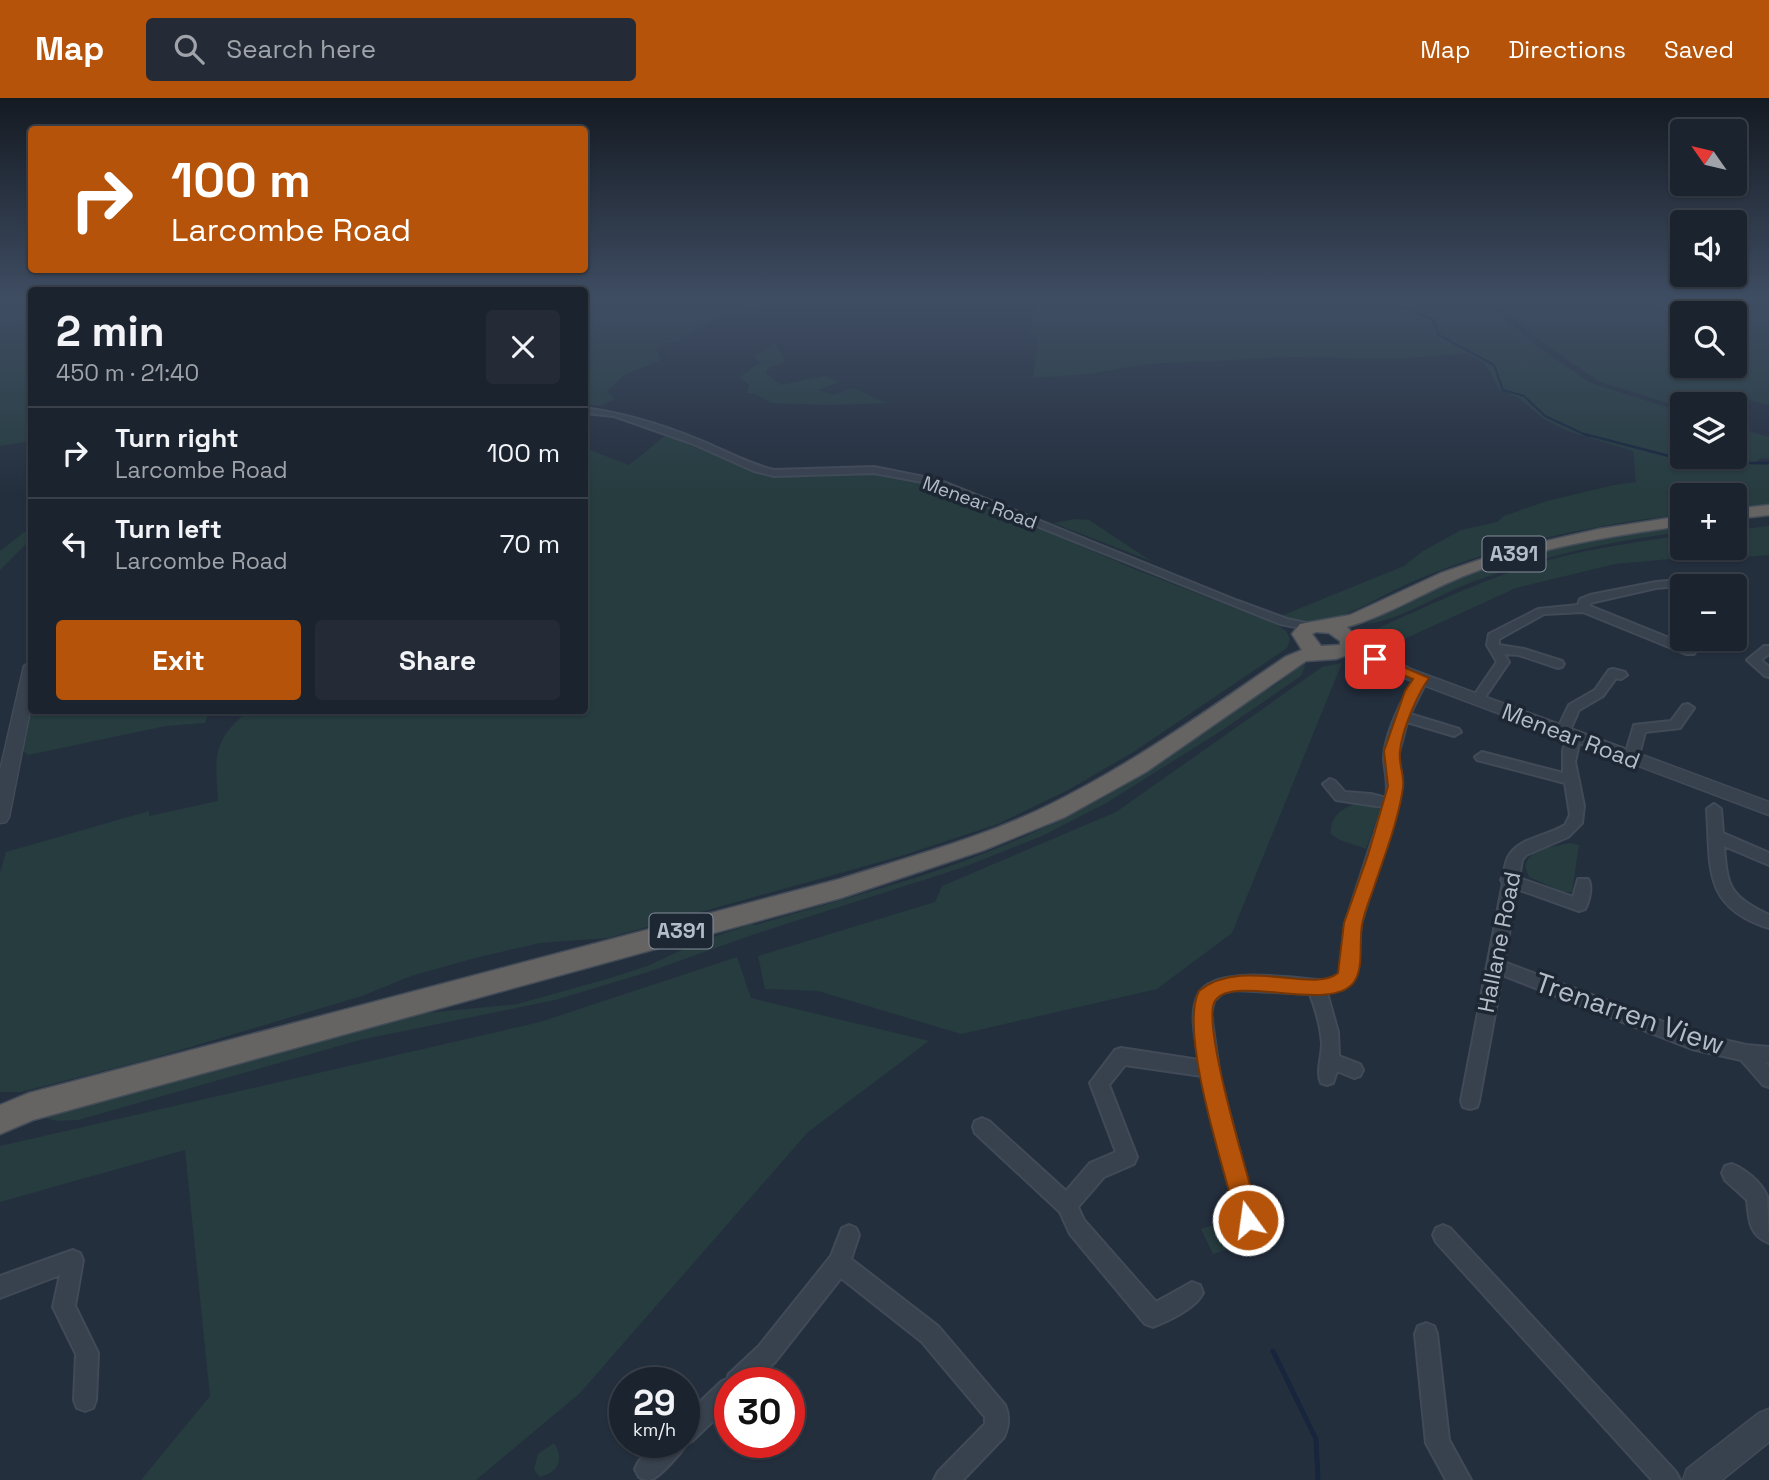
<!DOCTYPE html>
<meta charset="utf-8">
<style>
body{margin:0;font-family:"Space Grotesk",sans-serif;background:#242b36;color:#f1f3f6;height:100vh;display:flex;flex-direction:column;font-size:26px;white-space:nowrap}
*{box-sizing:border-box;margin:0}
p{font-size:23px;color:#a0a4aa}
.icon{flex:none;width:38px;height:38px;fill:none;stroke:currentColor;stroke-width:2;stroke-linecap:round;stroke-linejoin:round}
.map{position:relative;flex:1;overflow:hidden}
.panel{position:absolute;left:28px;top:189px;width:560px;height:427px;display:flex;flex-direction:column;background:#1b232e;border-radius:7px;box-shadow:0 2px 5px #0004,0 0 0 2px #39404a}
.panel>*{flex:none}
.guide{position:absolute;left:28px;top:28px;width:560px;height:147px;border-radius:7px;box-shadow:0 2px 5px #0004,0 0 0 2px #39404a;background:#b45309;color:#fff;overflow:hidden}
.needle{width:46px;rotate:304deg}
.buttons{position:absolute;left:1670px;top:21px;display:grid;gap:14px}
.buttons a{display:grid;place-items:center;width:77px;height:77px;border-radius:7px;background:#1b232e;box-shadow:0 2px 5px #0004,0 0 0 2px #39404a;font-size:35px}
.speed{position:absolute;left:609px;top:1269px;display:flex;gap:14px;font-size:35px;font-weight:700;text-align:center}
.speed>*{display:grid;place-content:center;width:91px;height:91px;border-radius:50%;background:#1b232e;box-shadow:0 2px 5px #0004,0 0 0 2px #39404a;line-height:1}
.speed small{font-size:18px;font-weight:400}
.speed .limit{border:10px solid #d22;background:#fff;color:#111}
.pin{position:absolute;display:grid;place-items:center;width:60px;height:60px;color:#fff;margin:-30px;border-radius:14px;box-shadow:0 4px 10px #0006}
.me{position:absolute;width:77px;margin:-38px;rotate:346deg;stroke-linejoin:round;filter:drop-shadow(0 0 5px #0008)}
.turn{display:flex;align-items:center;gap:24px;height:147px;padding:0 28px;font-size:32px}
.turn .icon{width:91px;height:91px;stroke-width:2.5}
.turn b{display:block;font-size:49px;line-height:60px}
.round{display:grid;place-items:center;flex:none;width:74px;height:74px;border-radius:7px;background:#242b36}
.headline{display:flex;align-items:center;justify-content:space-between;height:119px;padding:0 28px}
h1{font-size:42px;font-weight:600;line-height:52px}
.action{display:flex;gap:14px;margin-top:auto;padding:14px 28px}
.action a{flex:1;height:80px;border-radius:7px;background:#b45309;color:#fff;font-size:28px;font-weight:600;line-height:80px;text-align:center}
.action a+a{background:#242b36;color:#f1f3f6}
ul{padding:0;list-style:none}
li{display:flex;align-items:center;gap:21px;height:91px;padding:0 28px;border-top:2px solid #39404a}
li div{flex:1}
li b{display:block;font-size:26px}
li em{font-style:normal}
header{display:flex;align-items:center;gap:42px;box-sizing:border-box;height:98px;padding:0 35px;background:#b45309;color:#fff}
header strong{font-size:33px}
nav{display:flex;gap:38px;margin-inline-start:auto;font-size:24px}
.search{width:490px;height:63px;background:#242b36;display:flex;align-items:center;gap:18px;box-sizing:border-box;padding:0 24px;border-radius:7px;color:#a0a4aa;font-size:26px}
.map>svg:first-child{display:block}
</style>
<header>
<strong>Map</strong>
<div class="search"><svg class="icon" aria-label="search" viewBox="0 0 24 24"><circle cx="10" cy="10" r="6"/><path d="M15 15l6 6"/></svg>Search here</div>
<nav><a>Map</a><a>Directions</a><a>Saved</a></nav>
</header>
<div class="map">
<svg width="1769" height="1382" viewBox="0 0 1769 1382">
<rect width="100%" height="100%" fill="#242f3e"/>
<path fill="#263c3f" d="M 0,202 L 32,202 L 31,343 L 0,348 Z
M 585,202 L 782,202 L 715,222 L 695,231 L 679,243 L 663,246 L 656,251 L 661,262 L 626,276 L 607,293 L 614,301 L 601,308 L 585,306 L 585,294 L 591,284 L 585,283 Z
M 1035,202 L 1450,202 L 1459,210 L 1494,210 L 1536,248 L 1591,285 L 1682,314 L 1682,359 L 1734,359 L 1734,329 L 1769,339 L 1769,361 L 1762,360 L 1751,366 L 1769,367 L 1769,408 L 1734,411 L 1734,397 L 1682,397 L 1682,417 C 1591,426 1490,449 1407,486 C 1369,503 1324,538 1281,518 L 1404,468 L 1423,453 L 1461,432 L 1497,424 L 1504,418 L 1547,403 L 1614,387 L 1636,384 L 1633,353 L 1568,333 L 1544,321 L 1519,300 L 1498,291 L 1491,275 L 1482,264 L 1467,255 L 1396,261 L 1291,259 L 1146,266 L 1090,276 L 1033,280 L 1038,240 L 1030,235 Z
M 1505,202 L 1659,202 L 1671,215 L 1682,217 L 1682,268 L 1734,268 L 1734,215 L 1715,215 L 1708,202 L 1769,202 L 1769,307 L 1749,302 L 1738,310 L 1734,306 L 1698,302 L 1695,306 L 1682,306 L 1682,310 L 1598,283 L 1538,241 L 1505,213 L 1513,210 L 1503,203 Z
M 775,244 L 785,264 L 768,270 L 766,275 L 781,287 L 824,278 L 840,284 L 818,292 L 833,297 L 853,290 L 887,305 L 831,307 L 771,305 L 755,296 L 747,295 L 749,287 L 740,279 L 760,264 L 754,259 Z
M 666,337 L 749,372 L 769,377 L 873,374 L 921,384 L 967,399 L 1132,470 L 1275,526 L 1286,533 L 1290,541 L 1287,550 L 1132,655 L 1068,692 L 998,726 L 901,758 L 608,840 L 540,845 L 479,859 L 411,878 L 362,898 L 147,962 L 21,994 L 0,994 L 0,775 L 6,754 L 149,713 L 149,718 L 218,703 C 216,661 210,645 246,615 L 239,613 L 584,612 L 585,350 L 629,367 Z
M 1076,421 L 1089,422 L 1151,463 L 1053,425 Z
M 1682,428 L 1682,434 C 1611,443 1542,458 1475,483 C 1440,495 1402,522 1366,526 C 1406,506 1446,485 1488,470 C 1551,449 1616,437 1682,428 Z
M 1769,428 L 1769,457 L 1720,461 L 1712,450 L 1734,450 L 1734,432 Z
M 31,429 L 31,441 L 0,472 L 0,453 Z
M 1682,437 L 1682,450 L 1699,450 L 1704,458 L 1615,466 L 1516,490 L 1378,553 L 1370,544 L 1372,533 C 1426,509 1479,483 1535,466 C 1583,451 1633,445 1682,437 Z
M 1342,565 L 1232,835 L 1157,891 L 961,936 L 818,893 L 765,891 L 758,858 L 935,804 L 942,788 L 1116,714 L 1322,569 Z
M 1306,566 L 1301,578 L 1221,633 L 1108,704 L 1044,737 L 964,769 L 758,835 L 645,875 L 555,902 L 360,942 L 78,1022 L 57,1023 L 42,1019 L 415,916 L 517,906 L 607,881 L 647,868 L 699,844 L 751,826 L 756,827 C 803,812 851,800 898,785 C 1011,752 1127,695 1216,625 C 1241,606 1272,593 1295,571 Z
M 31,599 L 32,612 L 210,613 L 205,625 L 166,628 L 28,657 L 22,652 Z
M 1359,704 L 1372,706 L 1380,712 L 1366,751 L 1340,742 L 1331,736 C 1330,717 1343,710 1359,704 Z
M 1569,745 L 1579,747 L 1572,794 L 1563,794 L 1529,779 L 1525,768 C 1531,748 1552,750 1569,745 Z
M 737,859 L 751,900 L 929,943 L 808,1034 L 580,1295 L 476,1382 L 141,1382 L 210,1298 L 185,1052 L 0,1104 L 0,1048 L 540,924 Z
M 1225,1123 L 1237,1148 L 1213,1156 L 1201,1131 Z
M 554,1345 C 565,1362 558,1374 540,1379 L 534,1372 L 538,1356 Z"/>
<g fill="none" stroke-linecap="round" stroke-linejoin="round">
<path stroke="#17263c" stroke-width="2" d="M 1385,202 L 1432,221 L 1439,237 L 1494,267 L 1503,292 L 1524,298 L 1545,318 L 1588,338
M 584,213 L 615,202"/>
<path stroke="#17263c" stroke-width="2.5" d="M 1584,336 L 1696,365 L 1769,365"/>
<path stroke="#17263c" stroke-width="5" d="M 1273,1253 L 1316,1341 L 1318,1382"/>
<g stroke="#414a57" stroke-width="4">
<path id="minor" d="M 1659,202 L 1666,202 L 1672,209 L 1666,210 Z
M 584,310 C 624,315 662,327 699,342 C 724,352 748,366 774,372 L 874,369 L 939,382 L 1238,503 L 1287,521 L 1316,527 L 1318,529 L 1312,532 L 1280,526 L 933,386 L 874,375 L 774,378 L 754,373 L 691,345 L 614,318 L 584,315 Z
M 1726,478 L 1731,481 L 1730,483 L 1656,490 L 1590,505 L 1590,508 L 1694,550 L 1696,553 L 1694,556 L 1686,556 L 1583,514 L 1544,516 L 1499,541 L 1499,547 L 1524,551 L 1562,563 L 1564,566 L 1562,569 L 1558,570 L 1519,557 L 1504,556 L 1509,564 L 1481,605 L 1477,606 L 1471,602 L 1497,564 L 1487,547 L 1489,536 L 1538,511 L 1578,507 L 1580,501 L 1590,497 L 1656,484 Z
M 1682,522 L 1682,531 L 1676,528 L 1678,523 Z
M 1764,548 L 1769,548 L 1769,556 L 1761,562 L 1769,569 L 1769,579 L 1765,578 L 1747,562 Z
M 1613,571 L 1625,574 L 1627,577 L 1621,581 L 1616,580 L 1603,598 L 1579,612 L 1567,639 L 1557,639 L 1555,636 L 1569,607 L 1595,592 L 1609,572 Z
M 1422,576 L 1428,580 L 1410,616 L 1459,631 L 1461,634 L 1454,638 L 1407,624 L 1398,658 L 1402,681 L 1400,697 L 1361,826 L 1355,879 L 1344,891 L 1327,895 L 1338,934 L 1339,958 L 1360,966 L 1363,972 L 1360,978 L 1354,980 L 1337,973 L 1333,985 L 1327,987 L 1321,985 C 1316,974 1322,958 1322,946 C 1321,929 1316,912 1310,896 L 1235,892 L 1222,895 L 1214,903 L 1211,916 L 1220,979 L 1264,1147 L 1261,1154 L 1254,1157 L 1247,1154 L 1244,1147 L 1202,978 L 1125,967 L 1109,987 L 1137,1059 L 1134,1066 L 1104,1079 L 1078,1109 L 1084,1122 L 1156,1204 L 1192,1184 L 1200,1187 L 1203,1195 C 1196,1210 1168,1223 1153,1229 L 1145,1226 L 1070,1136 L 1060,1114 L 975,1035 L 973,1029 L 975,1023 L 982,1020 L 989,1023 L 1066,1093 L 1090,1065 L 1116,1054 L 1090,985 L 1115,952 L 1121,950 L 1199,962 C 1196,942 1189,916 1198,897 C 1213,866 1294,881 1323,882 L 1334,880 L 1340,875 L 1345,826 L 1383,709 L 1336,702 L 1323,686 L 1330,681 L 1335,683 L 1345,694 L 1371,696 L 1386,700 C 1389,685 1385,675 1384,661 C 1384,637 1404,596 1418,577 Z
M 1688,606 L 1694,610 L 1680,630 L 1645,634 L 1638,661 L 1636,664 L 1626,664 L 1624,661 L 1634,627 L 1671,623 L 1683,607 Z
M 1573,636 L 1580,640 L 1575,664 L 1584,708 L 1582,725 L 1568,739 L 1526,757 L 1522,762 L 1519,780 L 1573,799 L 1578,781 L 1588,781 C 1593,788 1589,804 1585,811 L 1579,813 L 1517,791 L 1504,864 L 1693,935 L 1746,947 L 1769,949 L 1769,965 L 1766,965 L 1769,968 L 1769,989 L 1763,987 L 1741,962 L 1692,951 L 1502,877 L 1479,1003 L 1477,1009 L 1470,1011 L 1463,1009 L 1461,1003 L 1503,785 L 1501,782 C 1506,774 1504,763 1510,756 C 1522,739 1548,738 1565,727 L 1570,717 L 1565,685 L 1477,662 L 1475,659 L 1482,654 L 1563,675 L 1563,652 L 1568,637 Z
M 1714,706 L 1721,711 L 1723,735 L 1769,755 L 1769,767 L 1724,748 C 1727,790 1730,798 1769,817 L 1769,830 C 1702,809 1711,769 1707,711 Z
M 1732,1066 C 1745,1071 1762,1085 1767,1098 L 1769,1145 C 1749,1137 1749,1122 1747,1102 L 1725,1082 L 1722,1075 L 1725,1068 Z
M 849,1127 L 856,1130 L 859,1137 L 851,1161 L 938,1228 L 1005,1307 C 1010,1318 1009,1328 1004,1339 L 963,1382 L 934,1382 L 938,1374 L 985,1326 L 985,1319 L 922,1244 L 841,1180 L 775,1264 L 753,1284 L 730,1284 L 730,1307 L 692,1343 L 686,1346 C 682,1354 659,1380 650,1382 C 645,1382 643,1381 639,1379 L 635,1371 L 639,1363 L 658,1344 L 684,1344 L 684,1319 L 722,1283 L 727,1281 L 729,1276 L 759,1248 L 831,1158 L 842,1130 Z
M 1443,1127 L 1450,1130 L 1676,1374 L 1680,1382 L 1652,1382 L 1436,1144 L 1433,1137 L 1436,1130 Z
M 73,1152 L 80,1155 L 83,1162 L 75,1208 L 98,1255 L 96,1302 L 93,1310 L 85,1313 L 77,1310 L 74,1302 L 76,1256 L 53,1209 L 60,1177 L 0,1200 L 0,1178 Z
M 1426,1225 L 1434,1228 L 1437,1236 L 1449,1342 L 1471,1382 L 1446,1382 L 1426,1345 L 1415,1236 L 1418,1228 Z"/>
</g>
<g stroke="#414a57" stroke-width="3">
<path id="tertiary" d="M 1351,541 L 1413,572 L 1769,704 L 1769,717 L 1402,579 L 1372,565 L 1346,548 L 1344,545 Z
M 32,563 L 32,602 L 9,719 L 6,724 L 0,725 L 0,673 L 24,568 Z
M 1769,1311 L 1769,1344 L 1722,1382 L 1683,1382 L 1687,1371 L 1759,1315 Z"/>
</g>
<g stroke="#434c59" stroke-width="3">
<path id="trunk" d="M 1769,407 L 1769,417 L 1734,421 L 1734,411 Z
M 1682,418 L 1682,428 C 1610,438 1537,450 1469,476 C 1427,492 1390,517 1347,529 L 1360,543 L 1356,554 L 1336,561 L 1306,563 L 1146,674 L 1065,719 L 984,752 L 841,800 L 33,1022 L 0,1036 L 0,1007 L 29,995 L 840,781 C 911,758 985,739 1051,706 C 1134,665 1209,611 1285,559 L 1302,552 L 1292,536 L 1300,526 L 1350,517 L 1441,475 L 1511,451 L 1599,431 ZM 1316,534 L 1329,535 L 1340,543 L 1340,547 L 1321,548 L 1312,536 Z"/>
</g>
<use href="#minor" fill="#38414e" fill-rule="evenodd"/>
<use href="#tertiary" fill="#38414e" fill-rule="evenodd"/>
<use href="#trunk" fill="#656462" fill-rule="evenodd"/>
</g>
<linearGradient id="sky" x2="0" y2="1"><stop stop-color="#141a22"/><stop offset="0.51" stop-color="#3f4d63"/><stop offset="1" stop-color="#3f4d63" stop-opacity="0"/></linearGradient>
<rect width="1769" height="395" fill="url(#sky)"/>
<path fill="#b45309" stroke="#753606" stroke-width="2" d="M 1375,557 L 1429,580 C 1417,597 1402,632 1400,653 C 1398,665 1405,678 1403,690 C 1398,724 1384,759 1373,792 C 1369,803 1364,815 1362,827 C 1359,843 1364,871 1354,884 C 1330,917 1227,873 1214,905 C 1203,933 1250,1085 1260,1122 L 1256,1130 L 1248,1133 L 1240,1130 L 1237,1122 C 1225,1074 1178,934 1199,893 C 1242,858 1313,896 1338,875 L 1344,825 L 1368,757 L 1388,688 L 1384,653 L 1405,593 L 1413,581 L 1370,564 L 1368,561 Z"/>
<g text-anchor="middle" stroke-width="7" stroke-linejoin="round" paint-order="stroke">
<g font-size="19" fill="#b4bcc9" stroke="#1d2633">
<text transform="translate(980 404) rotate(20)" y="7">Menear Road</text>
</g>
<g fill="#1d2633" stroke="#878f9c" stroke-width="2">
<rect x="1482.5" y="438.5" width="63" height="35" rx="5"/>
<rect x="649.5" y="815.5" width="63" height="35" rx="5"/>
</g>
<g font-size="21" font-weight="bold" fill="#b4bcc9">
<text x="1514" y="463">A391</text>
<text x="681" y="840">A391</text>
</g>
<g font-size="23" fill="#b4bcc9" stroke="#1d2633">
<text transform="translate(1571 638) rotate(21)" y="8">Menear Road</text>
<text transform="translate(1499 844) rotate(-79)" y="8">Hallane Road</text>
</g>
<g font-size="28" fill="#b4bcc9" stroke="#1d2633">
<text transform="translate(1630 915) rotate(19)" y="10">Trenarren View</text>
</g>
</g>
</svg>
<div class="buttons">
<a><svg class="needle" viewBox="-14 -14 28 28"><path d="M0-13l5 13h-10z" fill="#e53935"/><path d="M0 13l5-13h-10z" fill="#a0a4aa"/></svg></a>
<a><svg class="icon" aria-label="sound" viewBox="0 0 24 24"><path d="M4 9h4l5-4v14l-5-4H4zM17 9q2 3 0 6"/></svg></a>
<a><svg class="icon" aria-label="search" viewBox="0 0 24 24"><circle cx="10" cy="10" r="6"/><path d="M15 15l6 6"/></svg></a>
<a><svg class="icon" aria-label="layers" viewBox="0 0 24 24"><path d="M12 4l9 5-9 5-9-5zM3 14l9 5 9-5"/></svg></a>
<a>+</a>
<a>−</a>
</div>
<div class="speed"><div>29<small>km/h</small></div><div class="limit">30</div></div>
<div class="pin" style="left:1375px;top:561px;background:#d93025"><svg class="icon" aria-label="arrive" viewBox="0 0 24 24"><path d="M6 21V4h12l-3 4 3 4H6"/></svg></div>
<svg class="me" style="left:1248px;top:1122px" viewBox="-20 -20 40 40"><circle r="17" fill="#b45309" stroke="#fff" stroke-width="3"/><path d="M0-11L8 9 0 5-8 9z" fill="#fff"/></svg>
<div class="guide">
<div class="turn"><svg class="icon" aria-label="right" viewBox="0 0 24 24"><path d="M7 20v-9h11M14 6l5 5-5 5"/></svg><div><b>100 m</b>Larcombe Road</div></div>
</div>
<section class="panel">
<div class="headline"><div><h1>2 min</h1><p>450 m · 21:40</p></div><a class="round"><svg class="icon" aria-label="close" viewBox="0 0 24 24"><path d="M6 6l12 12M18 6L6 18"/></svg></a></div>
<ul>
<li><svg class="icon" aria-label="right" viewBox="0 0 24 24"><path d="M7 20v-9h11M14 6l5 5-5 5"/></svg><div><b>Turn right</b><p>Larcombe Road</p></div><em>100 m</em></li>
<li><svg class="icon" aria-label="left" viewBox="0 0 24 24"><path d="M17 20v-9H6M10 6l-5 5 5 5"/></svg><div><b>Turn left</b><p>Larcombe Road</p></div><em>70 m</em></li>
</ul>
<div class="action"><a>Exit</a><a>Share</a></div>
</section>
</div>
